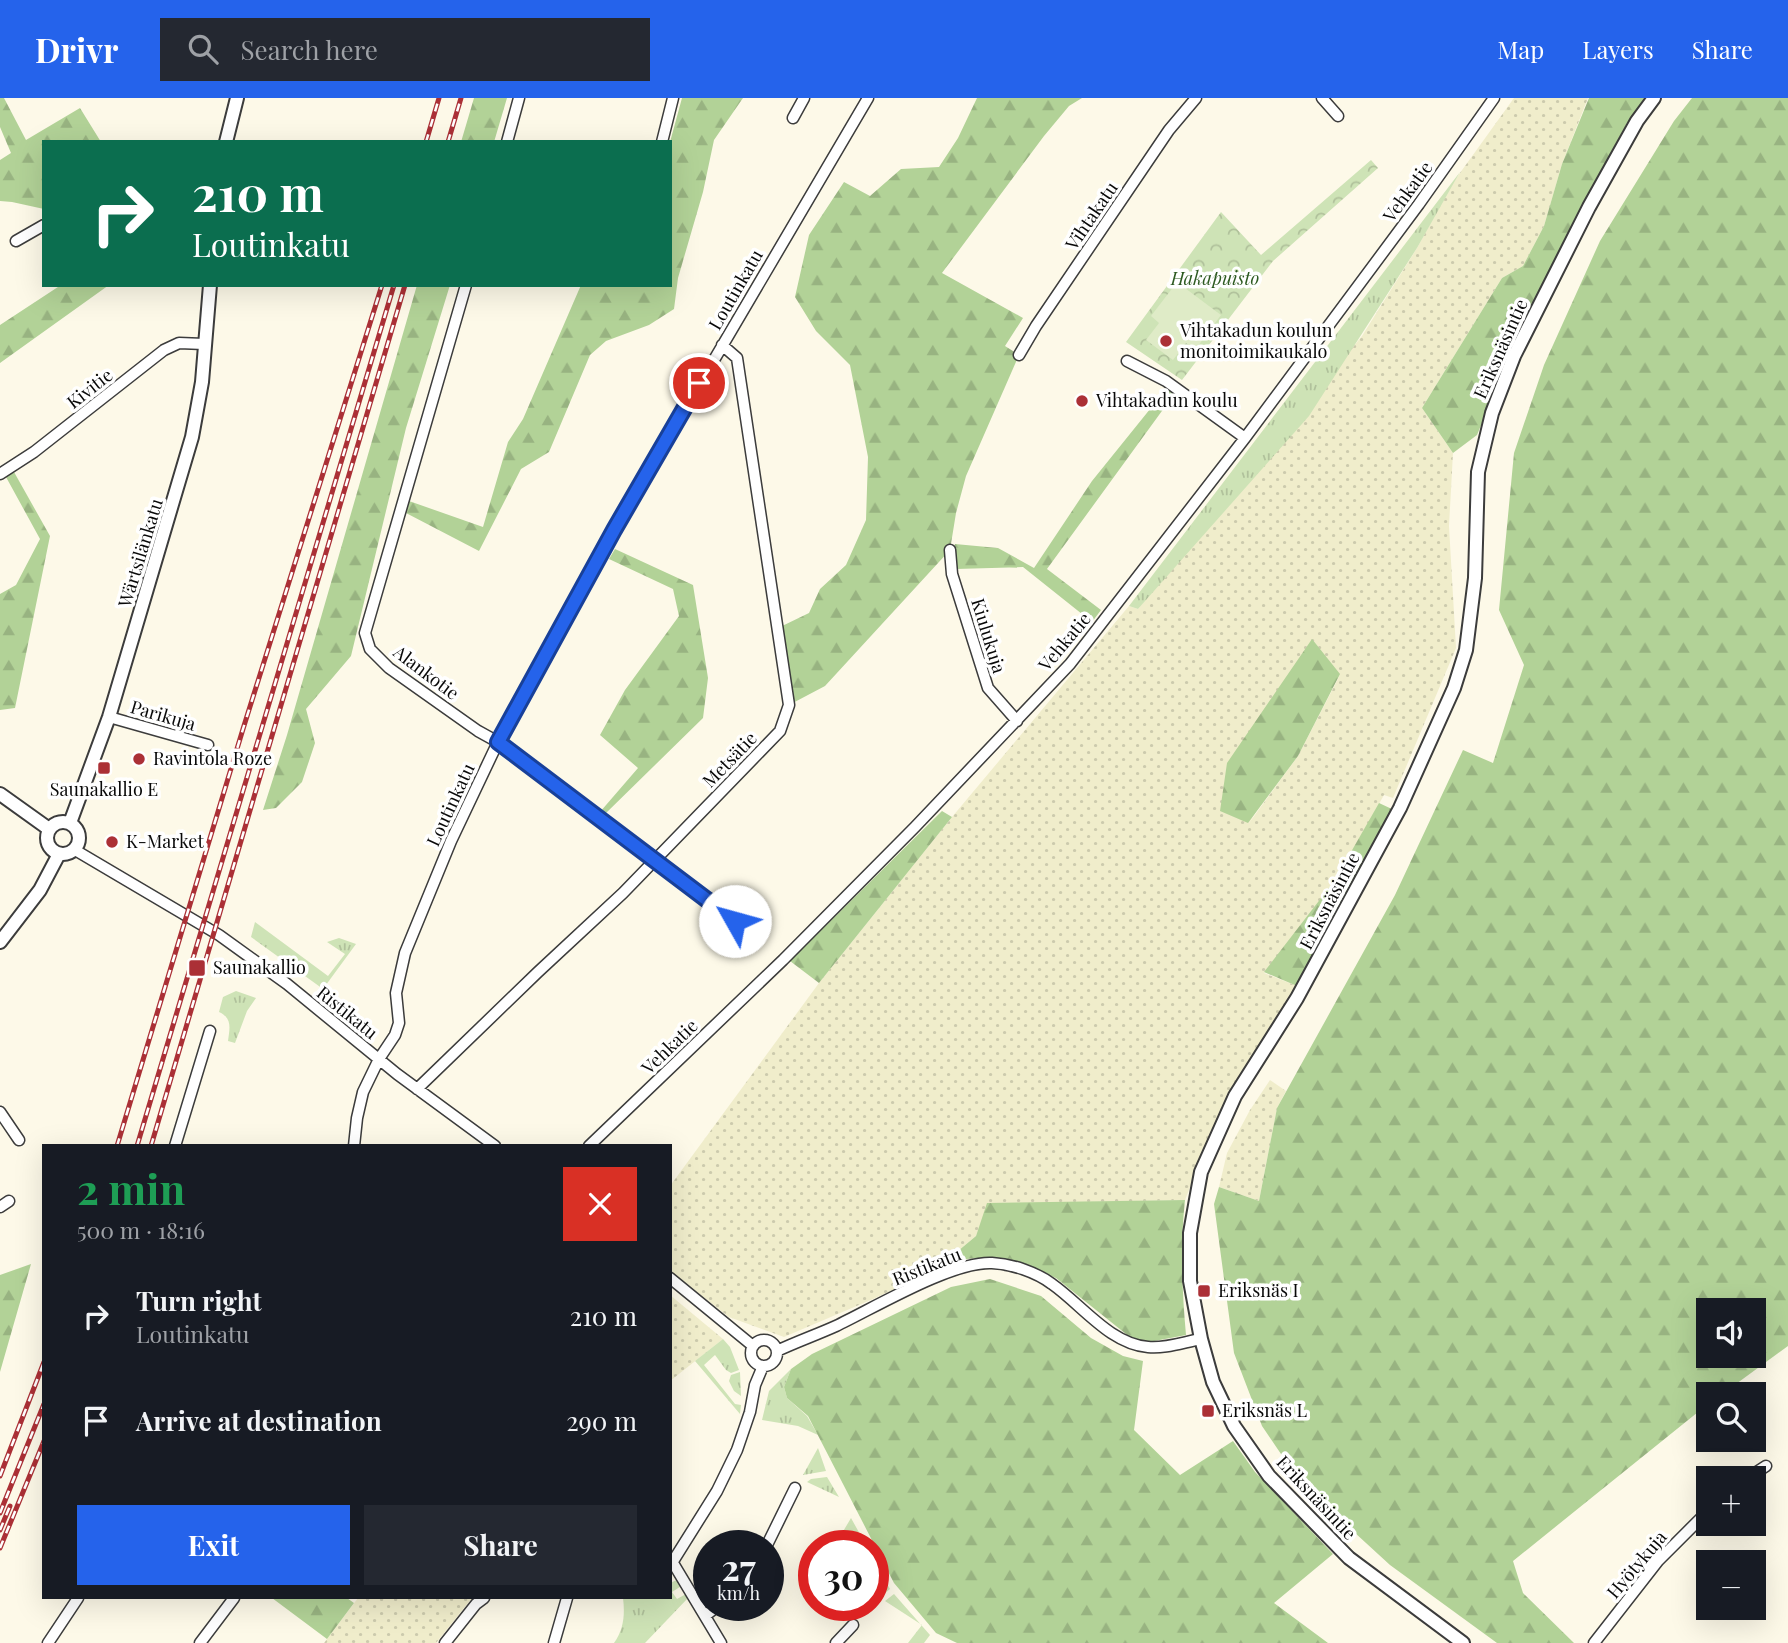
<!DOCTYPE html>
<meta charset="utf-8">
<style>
body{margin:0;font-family:"Playfair Display",serif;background:#242831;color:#f1f3f6;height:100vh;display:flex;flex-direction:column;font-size:26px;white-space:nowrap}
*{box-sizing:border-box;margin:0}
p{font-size:23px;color:#9ea1a6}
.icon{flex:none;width:38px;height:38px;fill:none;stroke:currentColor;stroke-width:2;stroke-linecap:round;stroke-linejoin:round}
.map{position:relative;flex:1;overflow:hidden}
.panel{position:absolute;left:42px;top:1046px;width:630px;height:455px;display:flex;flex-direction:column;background:#171b24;border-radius:0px;box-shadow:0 7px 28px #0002}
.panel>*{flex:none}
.hud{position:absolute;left:42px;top:42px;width:630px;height:147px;border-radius:0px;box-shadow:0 7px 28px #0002;background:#0b6e4f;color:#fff;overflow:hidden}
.buttons{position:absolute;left:1696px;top:1200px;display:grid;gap:14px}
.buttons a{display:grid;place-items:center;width:70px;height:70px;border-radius:0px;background:#171b24;box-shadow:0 7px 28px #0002;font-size:35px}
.speed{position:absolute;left:693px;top:1432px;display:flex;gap:14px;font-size:35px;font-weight:700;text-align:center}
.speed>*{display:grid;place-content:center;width:91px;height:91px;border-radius:50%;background:#171b24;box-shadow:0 7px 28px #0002;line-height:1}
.speed small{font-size:18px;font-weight:400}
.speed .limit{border:10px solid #d22;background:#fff;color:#111}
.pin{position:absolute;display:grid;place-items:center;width:60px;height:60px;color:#fff;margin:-30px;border:4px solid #fff;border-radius:50%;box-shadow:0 2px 7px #0007}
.me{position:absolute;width:77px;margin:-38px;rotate:308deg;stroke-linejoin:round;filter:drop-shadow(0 0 5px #0008)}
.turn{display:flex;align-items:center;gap:24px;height:147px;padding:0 35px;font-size:32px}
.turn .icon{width:91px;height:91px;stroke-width:2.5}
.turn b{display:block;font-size:49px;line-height:60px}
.round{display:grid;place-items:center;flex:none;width:74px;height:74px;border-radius:0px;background:#242831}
.head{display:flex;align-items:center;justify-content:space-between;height:119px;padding:0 35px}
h1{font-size:42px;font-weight:700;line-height:52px;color:#1e9e55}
.action{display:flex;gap:14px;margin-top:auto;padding:14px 35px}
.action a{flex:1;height:80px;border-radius:0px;background:#2563eb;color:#fff;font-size:28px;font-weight:700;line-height:80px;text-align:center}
.action a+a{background:#242831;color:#f1f3f6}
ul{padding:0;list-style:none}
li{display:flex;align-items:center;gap:21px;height:105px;padding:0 35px}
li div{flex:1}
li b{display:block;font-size:26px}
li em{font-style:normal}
header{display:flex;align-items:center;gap:42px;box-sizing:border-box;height:98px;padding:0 35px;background:#2563eb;color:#fff}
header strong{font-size:33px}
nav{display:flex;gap:38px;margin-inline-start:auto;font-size:24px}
.search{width:490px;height:63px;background:#242831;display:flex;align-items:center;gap:18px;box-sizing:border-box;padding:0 24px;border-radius:0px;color:#9ea1a6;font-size:26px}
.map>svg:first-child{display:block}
</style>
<header>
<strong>Drivr</strong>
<div class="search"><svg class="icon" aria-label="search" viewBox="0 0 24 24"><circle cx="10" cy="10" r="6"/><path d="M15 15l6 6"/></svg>Search here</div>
<nav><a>Map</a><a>Layers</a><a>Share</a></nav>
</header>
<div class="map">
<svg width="1788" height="1545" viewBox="0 0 1788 1545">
<defs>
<pattern id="farmland-dots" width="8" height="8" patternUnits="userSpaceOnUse" patternTransform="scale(1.75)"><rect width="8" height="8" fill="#f0edcb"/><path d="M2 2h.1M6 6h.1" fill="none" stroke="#cccaad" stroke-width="1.8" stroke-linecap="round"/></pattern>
<pattern id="grass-tufts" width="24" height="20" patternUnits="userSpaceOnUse" patternTransform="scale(1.75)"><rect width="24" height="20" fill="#cee3b6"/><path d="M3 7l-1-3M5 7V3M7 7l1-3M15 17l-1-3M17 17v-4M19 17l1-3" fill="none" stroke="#b0c19b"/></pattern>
<pattern id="forest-firs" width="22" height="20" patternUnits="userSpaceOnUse" patternTransform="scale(1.75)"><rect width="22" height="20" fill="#b2d297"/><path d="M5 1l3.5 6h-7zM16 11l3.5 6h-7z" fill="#98b381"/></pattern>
<pattern id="park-crowns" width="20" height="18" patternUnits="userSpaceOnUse" patternTransform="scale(1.75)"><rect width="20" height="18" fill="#cee3b6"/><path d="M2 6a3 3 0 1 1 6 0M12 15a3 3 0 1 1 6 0" fill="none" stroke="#b0c19b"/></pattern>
</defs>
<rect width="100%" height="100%" fill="#fdf9e8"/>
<path fill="url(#farmland-dots)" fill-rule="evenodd" d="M 1514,0 L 1588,0 L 1562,66 L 1544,128 L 1523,168 L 1502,180 L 1422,310 L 1453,355 L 1449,428 L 1456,550 L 1393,700 L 1384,697 L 1336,782 L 1264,875 L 1297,888 L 1220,1013 L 1185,1102 L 988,1106 L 976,1138 L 934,1173 L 873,1201 L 784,1239 L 729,1219 L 670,1173 L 670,1088 L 819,885 L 952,719 L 1129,508 L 1138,511 L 1362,238 L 1417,150 L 1452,86 ZM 1340,577 L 1298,658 L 1249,725 Z
M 1270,982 L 1286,993 L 1277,1010 L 1259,1103 L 1219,1089 L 1227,1055 L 1250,1012 Z
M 670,1197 L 723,1241 L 670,1283 Z
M 358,1500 L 472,1500 L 436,1545 L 324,1545 Z"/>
<path fill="url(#grass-tufts)" d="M 1460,74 L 1417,150 L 1309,318 L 1138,511 L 1129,508 Z
M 255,824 L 328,878 L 345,856 L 327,844 L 339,840 L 356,846 L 323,891 L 251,839 Z
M 236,893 L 256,900 L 247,913 L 235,945 L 228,943 C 230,929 232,920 219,914 L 223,899 Z
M 723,1241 L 730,1249 L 739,1272 L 731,1275 L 726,1272 L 715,1257 L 704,1267 L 735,1306 L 741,1307 L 740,1316 L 695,1263 Z
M 791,1271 L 784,1289 L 787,1300 L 807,1318 L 818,1337 L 798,1328 L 762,1322 L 769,1293 Z
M 740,1274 L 741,1298 L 734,1293 L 729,1283 L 731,1277 Z
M 818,1350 L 826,1373 L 803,1377 Z
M 827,1379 L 839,1399 L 807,1384 L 811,1381 Z
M 851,1420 L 866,1447 L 841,1447 L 838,1442 Z
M 873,1461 L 890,1491 L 878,1501 L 873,1494 Z
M 679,1481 L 683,1487 L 672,1494 L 677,1501 L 686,1496 L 688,1500 L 645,1545 L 614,1545 C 624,1531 625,1516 623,1500 L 670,1500 L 670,1485 Z
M 894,1496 L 930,1537 L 924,1545 L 908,1545 L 922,1527 L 885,1503 Z"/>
<path fill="url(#forest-firs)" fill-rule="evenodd" d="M 0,0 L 4,0 L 26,42 L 80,10 L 101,44 L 44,44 L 44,111 L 12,104 L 0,103 L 0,62 L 11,55 L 0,29 Z
M 474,0 L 507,0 L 494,44 L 461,44 Z
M 682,0 L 743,0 L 714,42 L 703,94 L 678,180 L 674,211 L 649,227 L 606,243 L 590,257 L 549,354 L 521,371 L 479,453 L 406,415 L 409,403 L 483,429 L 508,344 L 523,321 L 581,187 L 670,187 L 670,44 Z
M 977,0 L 1082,0 L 1069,8 L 1044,38 L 942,175 L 1023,220 L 1005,248 L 1019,257 L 966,378 L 956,415 L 950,452 L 825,588 L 789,607 L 778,530 L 809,515 L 820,491 L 846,467 L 866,422 L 868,359 L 850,267 L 816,233 L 795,199 L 809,137 L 844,84 L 870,98 L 901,71 L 939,69 L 958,40 Z
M 1589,0 L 1646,0 L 1627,25 L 1584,104 L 1510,257 L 1477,337 L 1453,355 L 1422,310 L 1502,180 L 1523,168 L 1544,128 L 1562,66 Z
M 1692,0 L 1788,0 L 1788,1248 L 1721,1297 L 1708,1297 L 1708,1306 L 1513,1463 L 1523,1495 L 1574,1545 L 1497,1545 L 1390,1467 L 1342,1423 L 1281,1356 L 1262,1328 L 1234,1255 L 1214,1106 L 1219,1089 L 1259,1103 L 1277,1010 L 1395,797 L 1463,652 L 1493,665 L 1524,567 L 1499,512 L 1514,355 L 1544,267 L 1600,143 L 1674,23 ZM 1708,1213 L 1754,1213 L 1754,1258 L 1708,1258 Z
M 61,187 L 109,187 L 0,265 L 0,227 Z
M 417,187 L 450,187 L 406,330 L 351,558 L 306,611 L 315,645 L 302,684 L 276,710 L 263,712 L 287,637 Z
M 1167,290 L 1175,295 L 1047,471 L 1101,512 L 1092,524 L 1023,469 L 956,471 L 953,452 L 955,446 L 998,450 L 1034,470 L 1092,383 Z
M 14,374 L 50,438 L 15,610 L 0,612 L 0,496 L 16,487 L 40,441 L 6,379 Z
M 615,451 L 693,487 L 708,580 L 703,620 L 604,717 L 600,714 L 638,670 L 600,637 L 625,592 L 679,518 L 673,491 L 609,461 Z
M 1312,541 L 1340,576 L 1298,658 L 1248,725 L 1220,713 L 1227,665 Z
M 1379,705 L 1394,712 L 1297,888 L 1264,874 L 1335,782 Z
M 942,713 L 952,719 L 819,885 L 790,863 Z
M 1185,1102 C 1180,1148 1182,1192 1186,1237 L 1149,1244 L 1131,1240 L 1056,1180 L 1024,1166 L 990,1159 L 967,1161 L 934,1173 L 976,1138 L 987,1105 Z
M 31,1166 L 0,1274 L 0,1177 Z
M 990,1181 L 1041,1198 L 1091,1240 L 1123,1258 L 1143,1263 L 1134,1332 L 1180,1377 L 1233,1343 L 1255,1374 L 1333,1456 L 1274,1505 L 1328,1545 L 957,1545 L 936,1535 L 894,1485 L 808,1318 L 787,1300 L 784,1289 L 791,1271 L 812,1256 L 951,1189 Z
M 272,1500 L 347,1500 L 354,1505 L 327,1541 Z"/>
<path fill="url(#park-crowns)" d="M 1371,62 L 1378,70 L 1273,163 L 1182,282 L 1126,244 L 1221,114 L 1261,157 Z"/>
<path fill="#dfebc7" d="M 1177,184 L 1221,217 L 1195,252 L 1186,245 L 1173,262 L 1146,242 L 1159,225 L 1151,218 Z"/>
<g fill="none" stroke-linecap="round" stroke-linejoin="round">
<g stroke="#3c3c3c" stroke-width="13">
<path id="minor" d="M 1322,0 L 1338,18
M 793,20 L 804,0
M 507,44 L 519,0
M 662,44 L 673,0
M 16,143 L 44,127
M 466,187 L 365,535 L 370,551 L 389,570 L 478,633 L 507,649 L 735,823
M 1019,257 L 1036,228 L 1169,32 L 1196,0
M 1127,263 L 1166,283 L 1245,340
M 0,376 L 34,354 L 164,252 L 179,245 L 204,246
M 950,452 L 952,476 L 988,590 L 1017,623
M 109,619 L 208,647
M 75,752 L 219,837 L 287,886 L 397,976 L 495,1048
M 417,991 L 538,874 L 623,795 L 780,633 L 789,607 L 737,260 L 722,247
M 0,1014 L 19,1042
M 175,1048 L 210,933
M 354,1048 L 357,1020 L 363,994 L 379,961 L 395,937 L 399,925 L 396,895 L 405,855 L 451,743 L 498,644 L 614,432 L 868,0
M 589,1048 L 783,862 L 915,729 L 1070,566 L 1245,340 L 1419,106 L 1494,0
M 0,1109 L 9,1103
M 670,1180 L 753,1248
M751 1255a13 13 0 1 1 26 0a13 13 0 1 1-26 0Z
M 777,1253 C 796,1244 816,1237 836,1228 C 874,1210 952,1163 992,1165 C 1012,1166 1036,1174 1052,1186 C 1082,1207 1110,1246 1148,1249 C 1164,1251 1184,1244 1201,1241
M 1746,1381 L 1766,1368
M 767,1447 L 795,1390
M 673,1465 L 721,1545
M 670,1468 L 717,1393 L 737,1352 L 750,1314 L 755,1287 L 763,1268
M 706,1517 L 719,1507
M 48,1545 L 78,1500
M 200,1545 L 234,1500
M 445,1545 L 476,1506 L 484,1500
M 554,1545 L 567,1500
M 836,1545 L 853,1527
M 1594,1545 L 1658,1463 L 1708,1413"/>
</g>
<g stroke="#3c3c3c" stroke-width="16">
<path id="tertiary" d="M 226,44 L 237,0
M 0,696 L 49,731
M47 740a16 16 0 1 1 32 0a16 16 0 1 1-32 0Z
M 70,725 L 109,619 L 192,339 L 202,284 L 210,187
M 0,844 L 40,792 L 59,756
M 1463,1545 L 1349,1460 L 1269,1378 L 1234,1328 L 1213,1284 L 1201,1241 L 1190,1183 L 1190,1135 L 1201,1074 L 1235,998 L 1297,900 L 1400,710 L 1454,590 L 1466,552 L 1475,480 L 1478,374 L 1492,315 L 1514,258 L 1589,109 L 1637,23 L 1654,0"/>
</g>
<use href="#minor" stroke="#fff" stroke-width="10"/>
<use href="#tertiary" stroke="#fff" stroke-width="12"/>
<g stroke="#ab3036" stroke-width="5">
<path id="rail" d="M 426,44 L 439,0
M 448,44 L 461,0
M 117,1048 L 243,631 L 382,187
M 137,1048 L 394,187
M 151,1048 L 405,187
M 0,1378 L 44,1264
M 0,1415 L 44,1306
M 0,1432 L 10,1408
M 0,1450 L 44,1343"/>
</g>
<use href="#rail" stroke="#fff" stroke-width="2.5" stroke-dasharray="8" stroke-linecap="butt"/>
</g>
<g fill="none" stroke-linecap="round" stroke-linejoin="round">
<g stroke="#184099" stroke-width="18">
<path id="route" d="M 699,285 L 614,432 L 498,644 L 735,823"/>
</g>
<use href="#route" stroke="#2563eb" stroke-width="12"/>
</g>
<g fill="#ab3036" stroke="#fff" stroke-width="2.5">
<circle cx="1166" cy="243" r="7"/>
<circle cx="1082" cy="303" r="7"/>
<circle cx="139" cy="661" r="7"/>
<rect x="97" y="663" width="14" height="14" rx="3.5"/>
<circle cx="112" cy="744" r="7"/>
<rect x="188" y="861" width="18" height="18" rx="3.5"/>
<rect x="1197" y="1186" width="14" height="14" rx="3.5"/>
<rect x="1201" y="1306" width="14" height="14" rx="3.5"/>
</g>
<g text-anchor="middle" stroke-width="7" stroke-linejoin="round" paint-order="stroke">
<g font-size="18" fill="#090909" stroke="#fff">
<text transform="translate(1408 94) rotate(-54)" y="6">Vehkatie</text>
<text transform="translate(1092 118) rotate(-56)" y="6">Vihtakatu</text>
<text transform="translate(736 192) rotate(-60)" y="6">Loutinkatu</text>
<text transform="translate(1501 251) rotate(-66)" y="6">Eriksnäsintie</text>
<text transform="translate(90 291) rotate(-38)" y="6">Kivitie</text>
<text transform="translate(141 455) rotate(-73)" y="6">Wärtsilänkatu</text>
<text transform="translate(988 538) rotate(73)" y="6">Kiulukuja</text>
<text transform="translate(1065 544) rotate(-50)" y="6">Vehkatie</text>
<text transform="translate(426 575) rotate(37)" y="6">Alankotie</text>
<text transform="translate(163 618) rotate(16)" y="6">Parikuja</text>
<text transform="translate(730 662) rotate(-46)" y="6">Metsätie</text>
<text transform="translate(451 707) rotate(-65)" y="6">Loutinkatu</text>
<text transform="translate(1330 803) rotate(-62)" y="6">Eriksnäsintie</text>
<text transform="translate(347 915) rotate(39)" y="6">Ristikatu</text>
<text transform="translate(670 949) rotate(-44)" y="6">Vehkatie</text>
<text transform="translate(927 1169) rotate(-22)" y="6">Ristikatu</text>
<text transform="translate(1316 1400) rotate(47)" y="6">Eriksnäsintie</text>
<text transform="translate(1637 1467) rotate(-50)" y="6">Hyötykuja</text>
</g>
<g font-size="18" font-style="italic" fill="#2d5a21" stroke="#fff">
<text x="1215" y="187">Hakapuisto</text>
</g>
<g font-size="18" fill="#090909" stroke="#fff" text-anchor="start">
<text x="1180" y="239">Vihtakadun koulun<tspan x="1180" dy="21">monitoimikaukalo</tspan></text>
<text x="1096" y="309">Vihtakadun koulu</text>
<text x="153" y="667">Ravintola Roze</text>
<text x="104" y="698" text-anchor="middle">Saunakallio E</text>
<text x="126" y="750">K-Market</text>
<text x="213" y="876">Saunakallio</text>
<text x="1218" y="1199">Eriksnäs I</text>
<text x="1222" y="1319">Eriksnäs L</text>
</g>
</g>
</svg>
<div class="buttons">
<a><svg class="icon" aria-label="sound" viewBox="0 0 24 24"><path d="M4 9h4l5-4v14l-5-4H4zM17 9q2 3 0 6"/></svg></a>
<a><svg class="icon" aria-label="search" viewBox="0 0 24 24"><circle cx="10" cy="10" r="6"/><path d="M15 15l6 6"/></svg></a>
<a>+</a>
<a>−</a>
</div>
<div class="speed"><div>27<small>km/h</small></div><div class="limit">30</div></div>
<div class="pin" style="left:699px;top:285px;background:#d93025"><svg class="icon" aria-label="arrive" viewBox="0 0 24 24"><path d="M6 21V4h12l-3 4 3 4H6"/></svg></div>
<svg class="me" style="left:735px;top:823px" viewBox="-20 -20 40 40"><circle r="19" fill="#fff"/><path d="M0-13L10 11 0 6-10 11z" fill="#2563eb"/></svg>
<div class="hud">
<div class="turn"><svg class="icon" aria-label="right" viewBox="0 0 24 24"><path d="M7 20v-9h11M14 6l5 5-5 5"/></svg><div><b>210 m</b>Loutinkatu</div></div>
</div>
<section class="panel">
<div class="head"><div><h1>2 min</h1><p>500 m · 18:16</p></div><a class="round" style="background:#d93025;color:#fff"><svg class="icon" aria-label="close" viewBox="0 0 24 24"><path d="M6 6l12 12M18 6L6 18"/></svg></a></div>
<ul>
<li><svg class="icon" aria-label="right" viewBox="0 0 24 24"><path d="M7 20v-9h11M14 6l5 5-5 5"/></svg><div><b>Turn right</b><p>Loutinkatu</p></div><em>210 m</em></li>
<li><svg class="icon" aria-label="arrive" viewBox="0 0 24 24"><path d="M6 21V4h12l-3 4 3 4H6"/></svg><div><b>Arrive at destination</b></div><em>290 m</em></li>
</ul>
<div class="action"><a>Exit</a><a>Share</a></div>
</section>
</div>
